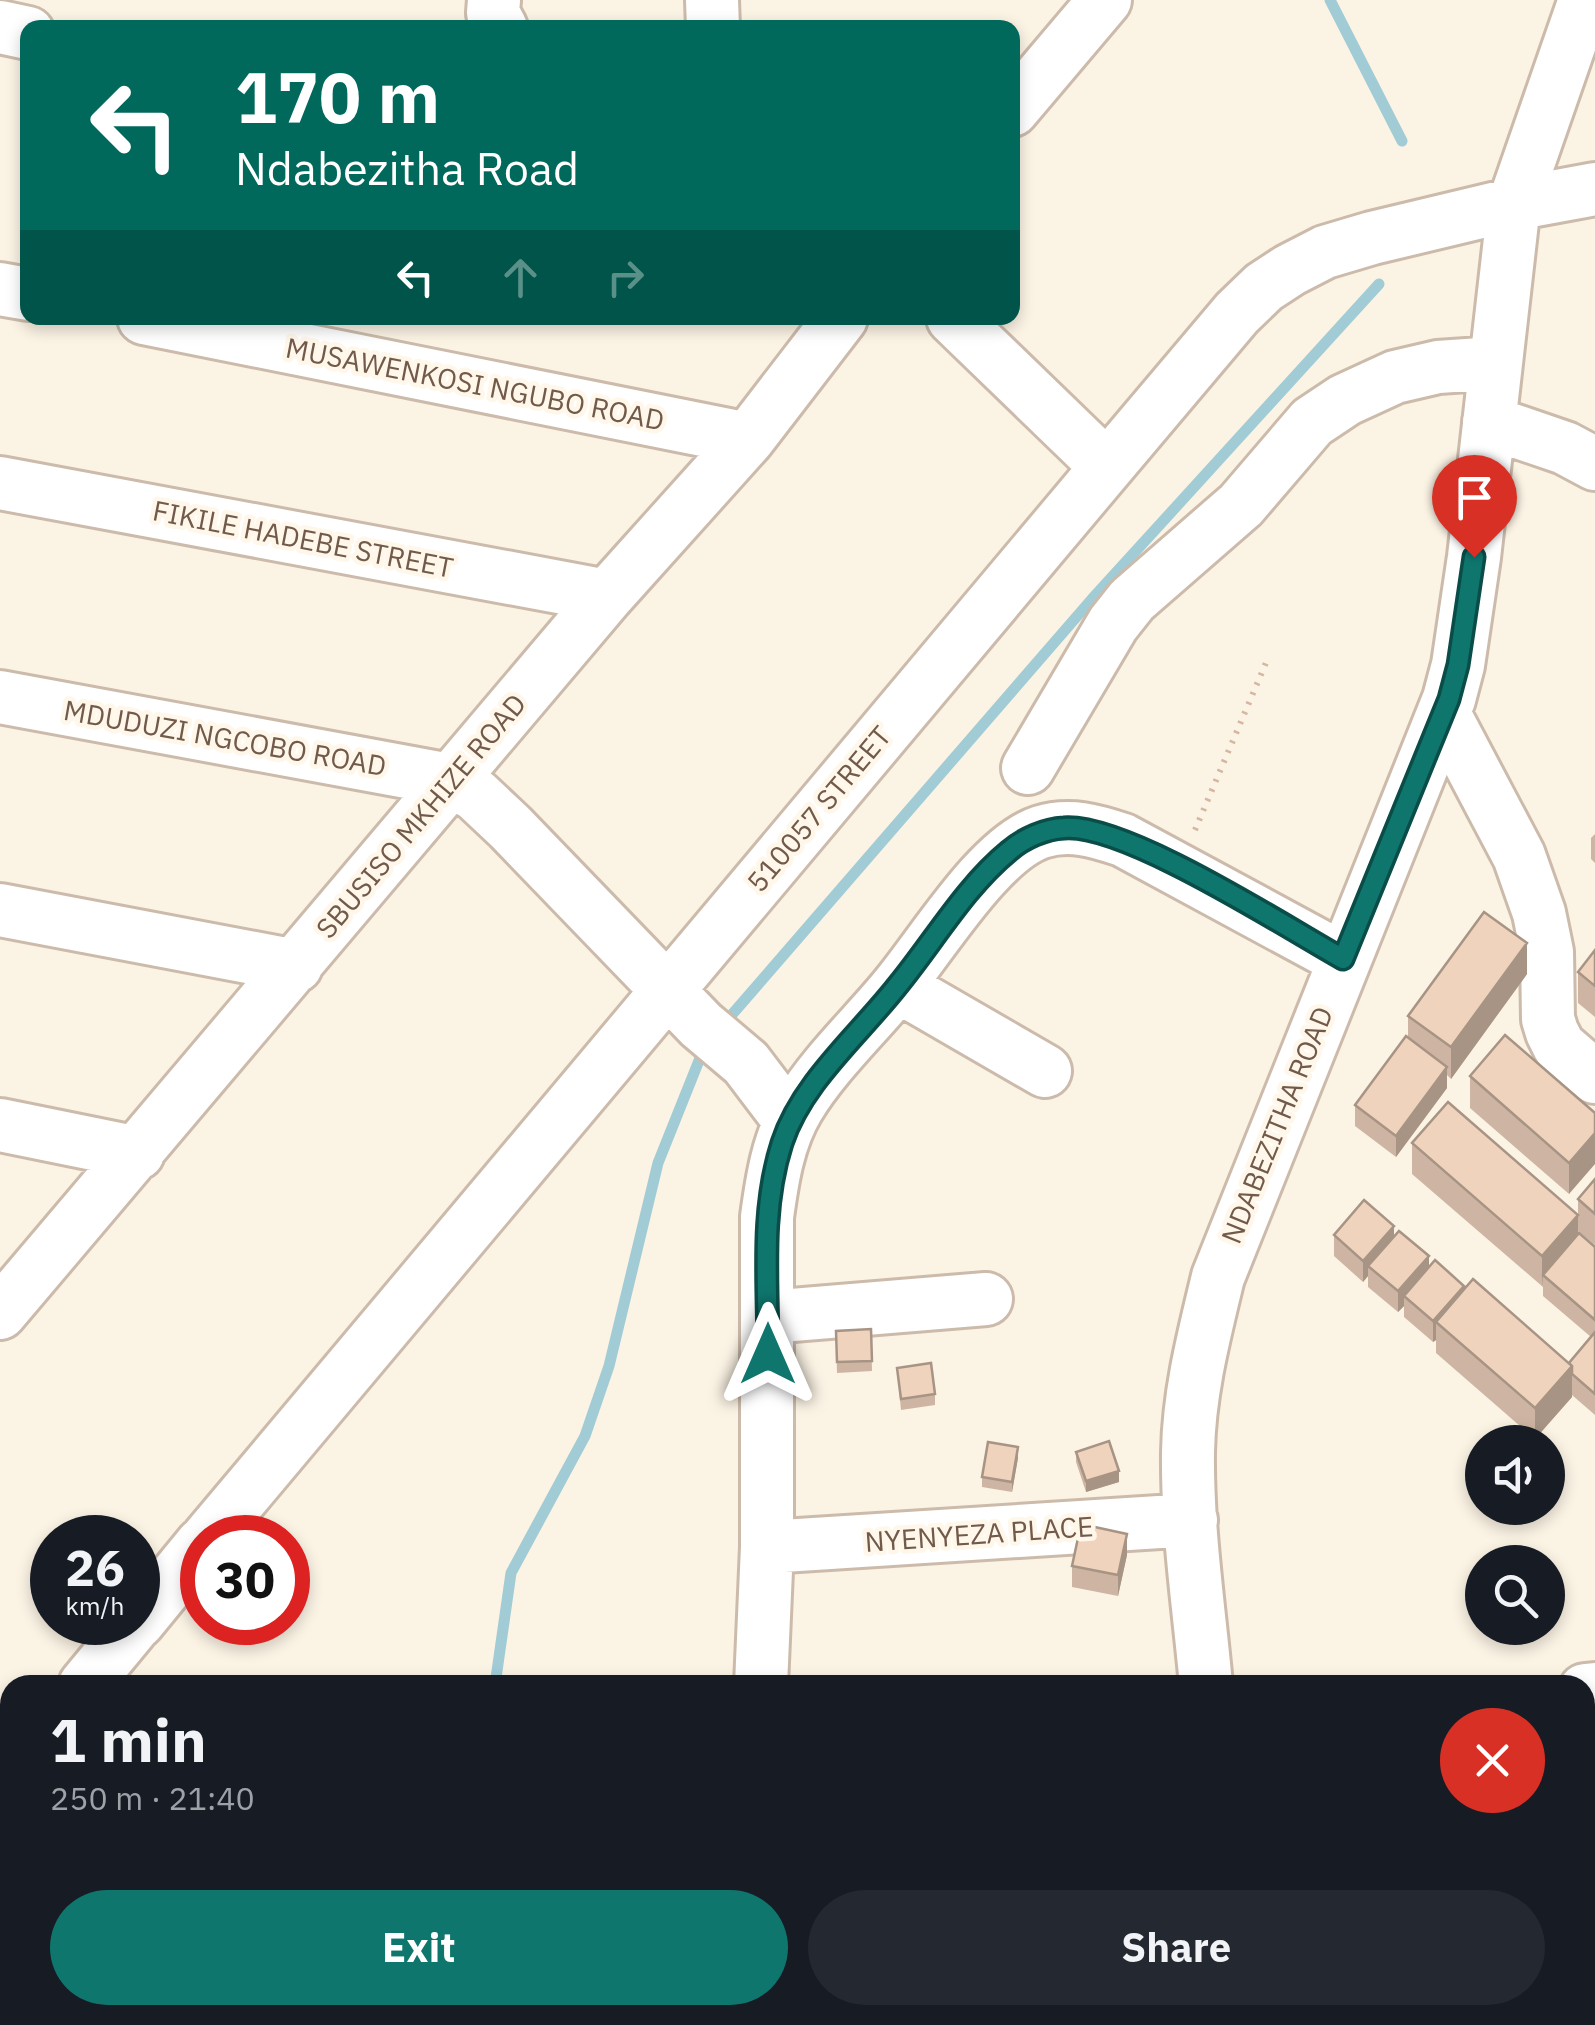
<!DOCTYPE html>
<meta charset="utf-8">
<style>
body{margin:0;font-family:"IBM Plex Sans",sans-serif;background:#242831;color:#f1f3f6;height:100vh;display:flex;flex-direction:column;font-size:38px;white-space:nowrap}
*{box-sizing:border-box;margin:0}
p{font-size:32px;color:#9ea1a6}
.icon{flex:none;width:55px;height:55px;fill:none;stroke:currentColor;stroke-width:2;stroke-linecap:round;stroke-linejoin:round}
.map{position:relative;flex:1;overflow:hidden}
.drawer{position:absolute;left:0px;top:1675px;width:1595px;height:350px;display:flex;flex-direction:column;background:#171b24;border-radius:30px 30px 0 0;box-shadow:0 5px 15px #0003}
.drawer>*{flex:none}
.hud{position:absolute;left:20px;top:20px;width:1000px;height:305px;border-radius:20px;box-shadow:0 5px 15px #0003;background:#00695c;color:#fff;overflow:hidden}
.tools{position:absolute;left:1465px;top:1425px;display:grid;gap:20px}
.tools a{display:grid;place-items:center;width:100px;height:100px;border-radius:50%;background:#171b24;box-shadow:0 5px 15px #0003;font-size:50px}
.speed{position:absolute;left:30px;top:1515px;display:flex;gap:20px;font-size:50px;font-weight:700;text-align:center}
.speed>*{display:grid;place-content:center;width:130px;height:130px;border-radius:50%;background:#171b24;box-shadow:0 5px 15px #0003;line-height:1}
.speed small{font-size:25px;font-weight:400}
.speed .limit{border:15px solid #d22;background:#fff;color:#111}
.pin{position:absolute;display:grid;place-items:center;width:85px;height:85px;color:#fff;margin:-102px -42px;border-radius:50% 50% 50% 0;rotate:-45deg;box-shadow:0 0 10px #0007}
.pin .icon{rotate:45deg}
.me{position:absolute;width:110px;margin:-55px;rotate:0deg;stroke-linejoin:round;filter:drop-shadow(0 0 8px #0008)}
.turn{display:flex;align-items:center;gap:35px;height:210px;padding:0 50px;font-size:45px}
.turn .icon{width:130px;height:130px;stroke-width:2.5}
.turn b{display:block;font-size:70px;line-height:85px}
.lanes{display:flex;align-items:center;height:95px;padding:0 50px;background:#0003;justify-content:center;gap:50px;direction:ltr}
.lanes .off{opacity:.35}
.round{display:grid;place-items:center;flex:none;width:105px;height:105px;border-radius:52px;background:#242831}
.overview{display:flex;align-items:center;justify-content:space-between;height:170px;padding:0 50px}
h1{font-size:60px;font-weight:700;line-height:75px}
.action{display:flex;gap:20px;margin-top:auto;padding:20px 50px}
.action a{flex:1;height:115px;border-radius:60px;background:#0f766e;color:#fff;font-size:40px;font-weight:700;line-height:115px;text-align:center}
.action a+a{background:#242831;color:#f1f3f6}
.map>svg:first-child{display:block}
</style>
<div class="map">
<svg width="1595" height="2025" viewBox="0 0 1595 2025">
<rect width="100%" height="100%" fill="#fbf3e4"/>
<path fill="#d1e8c4" d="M 3,1859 L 10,1861 L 10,2015 L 369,2015 L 366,2025 L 0,2025 L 0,1868 Z"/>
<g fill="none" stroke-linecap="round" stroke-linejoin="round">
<path stroke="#a1cbd5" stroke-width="11" d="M 1330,0 L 1402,141
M 722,1026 L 1092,599 L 1379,284
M 495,1685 L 511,1573 L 585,1436 L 609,1366 L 658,1163 L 700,1058
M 534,2025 L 537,2015"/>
<g stroke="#ccbbab" stroke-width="58">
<path id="minor" d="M 494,0 L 493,13 L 501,28
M 712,0 L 713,28
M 0,27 L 28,33
M 1012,110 L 1105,0
M 0,289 L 28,294
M 144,318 L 748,439
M 953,318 L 1107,467
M 1489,422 L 1565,448 L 1595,464
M 0,483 L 607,596
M 0,697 L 450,780 L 476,795 L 510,827 L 701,1025 L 746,1063 L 790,1121
M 1444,714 L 1519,856 L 1539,913 L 1547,952 L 1548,1019 L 1552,1032 L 1559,1046 L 1595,1077
M 1028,768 L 1113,624 L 1132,600 L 1241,505 L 1312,422 L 1345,400 L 1395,377 L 1438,367 L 1496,363
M 0,910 L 296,966
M 898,986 L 1045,1071
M 0,1125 L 138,1153
M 0,1313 L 607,596 L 748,439 L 841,318
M 768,1317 L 986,1299
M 208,1538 L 1107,467 L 1237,313 L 1264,287 L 1290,270 L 1325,252 L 1372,238 L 1514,204 L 1595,189
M 767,1547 L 1191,1520
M 138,1622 L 202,1544
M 85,1685 L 137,1622
M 761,1685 L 767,1547 L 767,1217 C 772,1180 778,1140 798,1107 C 824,1064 864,1027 896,988 C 932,945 989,849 1041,832 C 1070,823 1096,831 1123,840 L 1343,959
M 1206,1685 C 1199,1608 1187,1530 1188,1452 C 1189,1392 1204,1335 1218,1277 L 1449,699 L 1458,665 L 1474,557 L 1514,204 L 1585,0
M 1585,1690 L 1595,1689
M 0,1786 L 10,1774
M 1585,1928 L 1595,1928
M 1252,2015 L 1256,2025
M 1465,2025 L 1466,2015"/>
</g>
<path stroke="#d4b6a1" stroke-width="6" stroke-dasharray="2.5 8" stroke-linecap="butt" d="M 1195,830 L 1268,658"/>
<use href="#minor" stroke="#fff" stroke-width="52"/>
</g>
<path fill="#ceb5a3" d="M 1595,834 L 1595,863 L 1591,859 L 1591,838 Z
M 1595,950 L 1595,1017 L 1578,1003 L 1578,972 Z
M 1527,974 L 1451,1079 L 1447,1075 L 1447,1088 L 1396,1157 L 1355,1126 L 1355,1105 L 1408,1038 L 1408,1016 Z
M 1470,1076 L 1595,1113 L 1569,1194 L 1470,1108 Z
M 1412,1143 L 1578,1214 L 1578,1199 L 1595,1179 L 1595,1245 L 1578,1231 L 1578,1234 L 1595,1247 L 1595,1415 L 1572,1395 L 1572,1397 L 1535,1439 L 1436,1353 L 1436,1340 L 1433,1342 L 1404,1317 L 1404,1306 L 1398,1312 L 1368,1287 L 1368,1276 L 1363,1282 L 1334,1256 L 1334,1235 L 1394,1237 L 1429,1268 L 1464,1289 L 1569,1363 L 1591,1337 L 1543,1296 L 1543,1287 L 1412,1174 Z
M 871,1329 L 872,1371 L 837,1373 L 836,1331 Z
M 897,1368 L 935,1394 L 935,1405 L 901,1410 Z
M 1076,1452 L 1119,1482 L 1086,1492 L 1076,1462 Z
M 1018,1458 L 1012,1492 L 982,1487 L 982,1477 Z
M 1127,1555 L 1118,1596 L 1072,1587 L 1072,1566 Z"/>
<path fill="#a79484" d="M 1527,943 L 1527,974 L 1451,1079 L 1451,1047 Z
M 1447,1067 L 1447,1088 L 1396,1157 L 1396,1136 Z
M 1595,1133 L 1595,1164 L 1569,1194 L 1569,1163 Z
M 1578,1215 L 1578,1246 L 1543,1275 L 1542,1287 L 1542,1256 Z
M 1394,1226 L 1394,1247 L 1368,1266 L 1368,1276 L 1363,1282 L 1363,1261 Z
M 1429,1256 L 1429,1277 L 1404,1296 L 1404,1306 L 1398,1312 L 1398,1291 Z
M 1464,1286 L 1464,1307 L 1436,1322 L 1436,1340 L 1433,1342 L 1433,1321 Z
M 1572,1366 L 1572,1397 L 1535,1439 L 1535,1408 Z
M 1018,1447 L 1018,1458 L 1012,1492 L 1012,1482 Z
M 1119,1471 L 1119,1482 L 1086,1492 L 1086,1481 Z
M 1127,1534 L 1127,1555 L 1118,1596 L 1118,1575 Z
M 1595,1964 L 1595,1975 L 1588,1977 L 1588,1966 Z
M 1589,2004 L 1589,2015 L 1568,2022 L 1568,2015 L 1585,2015 L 1585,2006 Z
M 1542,2015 L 1562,2015 L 1562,2020 L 1545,2025 L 1535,2025 L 1535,2017 Z"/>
<path fill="#efd3bd" stroke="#a79484" stroke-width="2.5" d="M 1484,912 L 1527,943 L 1451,1047 L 1408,1016 Z
M 1595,950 L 1595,986 L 1578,972 Z
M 1505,1035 L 1595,1113 L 1595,1133 L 1569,1163 L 1470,1076 Z
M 1406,1036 L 1447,1067 L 1396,1136 L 1355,1105 Z
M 1448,1102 L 1578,1215 L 1542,1256 L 1412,1143 Z
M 1595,1179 L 1595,1214 L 1578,1199 Z
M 1364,1200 L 1394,1226 L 1363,1261 L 1334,1235 Z
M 1399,1231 L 1429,1256 L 1398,1291 L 1368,1266 Z
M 1579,1233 L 1595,1247 L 1595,1320 L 1543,1275 Z
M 1435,1260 L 1464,1286 L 1433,1321 L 1404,1296 Z
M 1473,1279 L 1572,1366 L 1535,1408 L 1436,1322 Z
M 871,1329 L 872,1361 L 837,1362 L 836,1331 Z
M 1595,1332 L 1595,1394 L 1572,1374 L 1572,1366 L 1569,1363 Z
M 931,1363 L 935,1394 L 901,1399 L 897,1368 Z
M 1109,1441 L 1119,1471 L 1086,1481 L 1076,1452 Z
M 988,1442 L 1018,1447 L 1012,1482 L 982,1477 Z
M 1081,1524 L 1127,1534 L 1118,1575 L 1072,1566 Z
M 1595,1950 L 1595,1964 L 1588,1966 L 1587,1960 L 1585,1961 L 1585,1952 Z
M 1585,1990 L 1589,2004 L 1585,2006 Z"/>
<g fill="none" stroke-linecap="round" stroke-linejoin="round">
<g stroke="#0a4d48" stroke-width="25">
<path id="route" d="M 768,1354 C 768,1283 760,1211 782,1143 C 802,1082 859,1035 898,985 C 934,941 965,887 1009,851 C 1024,838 1045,829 1064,828 C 1125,823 1284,926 1343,959 L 1449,699 L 1458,665 L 1474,557"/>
</g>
<use href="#route" stroke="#0f766e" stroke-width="18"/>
</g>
<g text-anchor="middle" stroke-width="9" stroke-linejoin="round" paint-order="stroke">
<g font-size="28" fill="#725a4b" stroke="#fef7ea">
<text transform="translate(475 384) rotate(11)" y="10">MUSAWENKOSI NGUBO ROAD</text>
<text transform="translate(303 539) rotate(11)" y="10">FIKILE HADEBE STREET</text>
<text transform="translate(225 738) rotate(10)" y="10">MDUDUZI NGCOBO ROAD</text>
<text transform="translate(819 809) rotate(-50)" y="10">510057 STREET</text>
<text transform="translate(421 816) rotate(-50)" y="10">SBUSISO MKHIZE ROAD</text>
<text transform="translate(1277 1125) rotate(-68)" y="10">NDABEZITHA ROAD</text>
<text transform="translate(979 1534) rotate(-4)" y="10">NYENYEZA PLACE</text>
</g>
</g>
</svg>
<div class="tools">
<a><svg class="icon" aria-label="sound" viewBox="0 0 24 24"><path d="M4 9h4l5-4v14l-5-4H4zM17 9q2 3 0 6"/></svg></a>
<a><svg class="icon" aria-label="search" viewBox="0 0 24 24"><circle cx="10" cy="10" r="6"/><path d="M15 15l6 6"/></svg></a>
</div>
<div class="speed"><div>26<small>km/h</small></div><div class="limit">30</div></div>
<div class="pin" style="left:1474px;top:557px;background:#d93025"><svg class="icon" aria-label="arrive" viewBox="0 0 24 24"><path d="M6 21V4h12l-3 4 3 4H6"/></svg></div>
<svg class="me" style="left:768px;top:1354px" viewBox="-20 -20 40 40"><path d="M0-17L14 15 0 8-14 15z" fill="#0f766e" stroke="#fff" stroke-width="4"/></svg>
<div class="hud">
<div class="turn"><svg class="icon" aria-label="left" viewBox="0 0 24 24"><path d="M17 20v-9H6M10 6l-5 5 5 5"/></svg><div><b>170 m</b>Ndabezitha Road</div></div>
<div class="lanes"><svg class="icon" aria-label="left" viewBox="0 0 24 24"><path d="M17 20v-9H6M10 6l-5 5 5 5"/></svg><svg class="icon off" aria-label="ahead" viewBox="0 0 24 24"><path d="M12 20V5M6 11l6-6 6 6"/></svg><svg class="icon off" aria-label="right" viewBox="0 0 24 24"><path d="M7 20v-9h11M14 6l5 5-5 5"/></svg></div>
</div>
<section class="drawer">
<div class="overview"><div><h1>1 min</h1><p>250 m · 21:40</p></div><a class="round" style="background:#d93025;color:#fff"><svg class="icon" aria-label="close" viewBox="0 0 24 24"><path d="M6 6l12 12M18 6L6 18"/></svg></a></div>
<div class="action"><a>Exit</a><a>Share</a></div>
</section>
</div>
